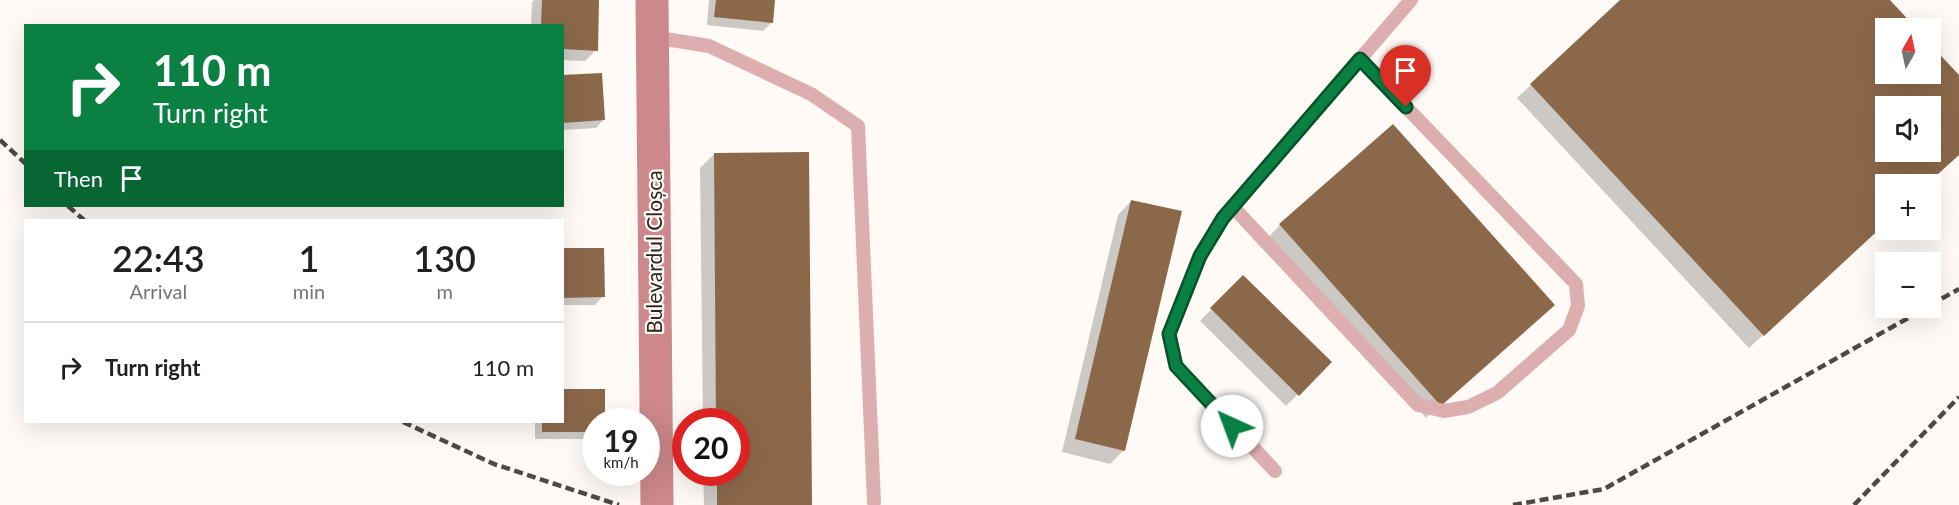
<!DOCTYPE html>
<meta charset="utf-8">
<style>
body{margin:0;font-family:Lato,sans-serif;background:#f6f6f6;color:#202124;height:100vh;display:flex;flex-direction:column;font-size:22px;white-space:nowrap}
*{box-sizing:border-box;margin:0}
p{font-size:20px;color:#757577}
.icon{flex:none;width:33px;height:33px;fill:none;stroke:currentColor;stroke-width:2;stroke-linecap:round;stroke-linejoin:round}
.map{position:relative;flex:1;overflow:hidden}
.panel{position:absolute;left:24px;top:219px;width:540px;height:204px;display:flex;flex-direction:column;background:#fff;border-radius:0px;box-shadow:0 6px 24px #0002}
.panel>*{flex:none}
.guide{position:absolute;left:24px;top:24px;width:540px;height:183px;border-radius:0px;box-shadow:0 6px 24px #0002;background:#0b8043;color:#fff;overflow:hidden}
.needle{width:39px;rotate:9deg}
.fabs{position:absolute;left:1875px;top:18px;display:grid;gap:12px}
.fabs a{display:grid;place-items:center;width:66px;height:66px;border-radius:0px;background:#fff;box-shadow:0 6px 24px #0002;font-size:30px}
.speed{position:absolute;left:582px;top:408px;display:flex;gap:12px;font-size:30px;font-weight:700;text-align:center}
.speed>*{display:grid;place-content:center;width:78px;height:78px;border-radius:50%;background:#fff;box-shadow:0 6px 24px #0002;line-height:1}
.speed small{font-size:15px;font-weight:400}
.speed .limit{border:9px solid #d22;background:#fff;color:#111}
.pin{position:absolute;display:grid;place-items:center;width:51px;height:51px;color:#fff;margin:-62px -26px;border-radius:50% 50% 50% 0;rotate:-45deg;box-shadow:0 0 6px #0007}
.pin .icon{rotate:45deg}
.me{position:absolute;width:66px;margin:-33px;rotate:317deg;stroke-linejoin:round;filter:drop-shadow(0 0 4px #0008)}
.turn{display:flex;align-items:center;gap:21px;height:126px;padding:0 30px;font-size:27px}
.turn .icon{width:78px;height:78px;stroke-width:2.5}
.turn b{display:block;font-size:42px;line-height:51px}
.then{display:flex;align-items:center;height:57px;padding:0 30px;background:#0003;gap:12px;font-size:22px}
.eta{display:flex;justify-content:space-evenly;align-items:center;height:102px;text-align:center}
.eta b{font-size:36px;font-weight:600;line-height:42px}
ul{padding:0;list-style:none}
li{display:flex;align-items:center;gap:18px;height:90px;padding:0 30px;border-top:2px solid #e0e0e0}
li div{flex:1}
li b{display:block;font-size:22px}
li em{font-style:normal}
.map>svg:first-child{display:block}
</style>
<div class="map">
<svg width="1959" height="505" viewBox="0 0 1959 505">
<rect width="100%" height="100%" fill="#fffaf6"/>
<path fill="#0003" fill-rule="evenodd" d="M 534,0 L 598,0 L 596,50 L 585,61 L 562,60 L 562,26 L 531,26 L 532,2 Z
M 709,0 L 774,0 L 771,23 L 763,31 L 707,25 Z
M 1622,0 L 1888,0 L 1914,28 L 1886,28 L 1886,74 L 1930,74 L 1959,77 L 1959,154 L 1926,184 L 1886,184 L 1886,222 L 1749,348 L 1517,98 ZM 1886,106 L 1930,106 L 1930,152 L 1886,152 Z
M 562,77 L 604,119 L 596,128 L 562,130 Z
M 714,154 L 811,505 L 704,505 L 703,472 L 736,472 L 736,422 L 703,422 L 700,168 Z
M 1131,201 L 1124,450 L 1110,464 L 1062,452 L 1118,215 Z
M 1280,225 L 1539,318 L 1426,418 L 1267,239 Z
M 562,250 L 603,296 L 595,305 L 562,305 Z
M 1243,277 L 1330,362 L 1286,406 L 1200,321 Z
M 535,422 L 596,422 L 596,439 L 535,439 Z"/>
<path fill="#8c684a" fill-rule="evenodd" d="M 542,0 L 599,0 L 598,51 L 562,49 L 562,26 L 541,26 Z
M 716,0 L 775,0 L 773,23 L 714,17 Z
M 1620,0 L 1890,0 L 1916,28 L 1886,28 L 1886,74 L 1930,74 L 1930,44 L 1959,75 L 1959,155 L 1927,184 L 1886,184 L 1886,223 L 1764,336 L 1530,84 ZM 1886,106 L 1930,106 L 1930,152 L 1886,152 Z
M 602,73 L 605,120 L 562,123 L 562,75 Z
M 1393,124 L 1555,305 L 1441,406 L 1279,224 Z
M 809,152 L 812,505 L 717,505 L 717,472 L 736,472 L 736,422 L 716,422 L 714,153 Z
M 1131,200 L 1182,211 L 1125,451 L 1075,439 Z
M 562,248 L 604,248 L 605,297 L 562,298 Z
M 1243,275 L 1332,362 L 1299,396 L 1210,308 Z
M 562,389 L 605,389 L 605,422 L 596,422 L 596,432 L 542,432 L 542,422 L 562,422 Z"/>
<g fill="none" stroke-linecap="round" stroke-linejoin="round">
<path stroke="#ddaeaf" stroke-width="14" d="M 653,37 L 709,46 L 811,94 L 858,126 L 874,502
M 1233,207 L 1418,405 L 1444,411 L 1468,407 L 1497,393 L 1569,330 L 1578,306 L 1576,284 L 1360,59
M 1275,471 L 1176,366 L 1169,334 L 1200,256 L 1223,218 L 1411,0"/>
<path stroke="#cc888a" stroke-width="33" d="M 652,0 L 657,505"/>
<path stroke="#504942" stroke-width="4.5" stroke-dasharray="9 4.5" stroke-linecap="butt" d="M 0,140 L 26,164
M 68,206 L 84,220
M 1930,305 L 1959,289
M 403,422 L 494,464 L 619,505
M 1513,505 L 1604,489 L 1926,308
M 1854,505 L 1959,397"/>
</g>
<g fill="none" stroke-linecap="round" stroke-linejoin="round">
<g stroke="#07532c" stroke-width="15">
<path id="route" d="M 1232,426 L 1176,366 L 1169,334 L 1200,256 L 1223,218 L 1360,59 L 1406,107"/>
</g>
<use href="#route" stroke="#0b8043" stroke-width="10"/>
</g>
<g text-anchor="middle" stroke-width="4.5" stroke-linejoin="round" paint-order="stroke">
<g font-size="21" fill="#2c241d" stroke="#fffaf6">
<text transform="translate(655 252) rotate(-90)" y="7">Bulevardul Cloșca</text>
</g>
</g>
</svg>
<div class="fabs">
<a><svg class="needle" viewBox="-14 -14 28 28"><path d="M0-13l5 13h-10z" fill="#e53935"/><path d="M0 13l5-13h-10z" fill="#757577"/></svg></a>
<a><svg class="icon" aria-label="sound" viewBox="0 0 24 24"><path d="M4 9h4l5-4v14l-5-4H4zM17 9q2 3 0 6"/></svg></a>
<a>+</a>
<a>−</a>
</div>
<div class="speed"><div>19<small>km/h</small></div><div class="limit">20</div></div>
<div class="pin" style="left:1406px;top:107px;background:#d93025"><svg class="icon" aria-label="arrive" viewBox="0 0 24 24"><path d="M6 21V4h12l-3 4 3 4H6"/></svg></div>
<svg class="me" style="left:1232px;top:426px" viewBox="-20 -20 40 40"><circle r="19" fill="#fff"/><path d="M0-13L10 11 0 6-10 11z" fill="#0b8043"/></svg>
<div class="guide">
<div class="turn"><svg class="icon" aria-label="right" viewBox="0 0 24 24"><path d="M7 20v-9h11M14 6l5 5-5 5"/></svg><div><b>110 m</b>Turn right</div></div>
<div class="then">Then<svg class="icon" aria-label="arrive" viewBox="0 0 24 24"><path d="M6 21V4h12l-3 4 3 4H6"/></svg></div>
</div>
<section class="panel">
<div class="eta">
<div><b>22:43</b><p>Arrival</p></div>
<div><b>1</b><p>min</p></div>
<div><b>130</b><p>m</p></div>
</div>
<ul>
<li><svg class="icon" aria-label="right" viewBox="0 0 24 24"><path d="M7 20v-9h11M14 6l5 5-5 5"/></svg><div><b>Turn right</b></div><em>110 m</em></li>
</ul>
</section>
</div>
